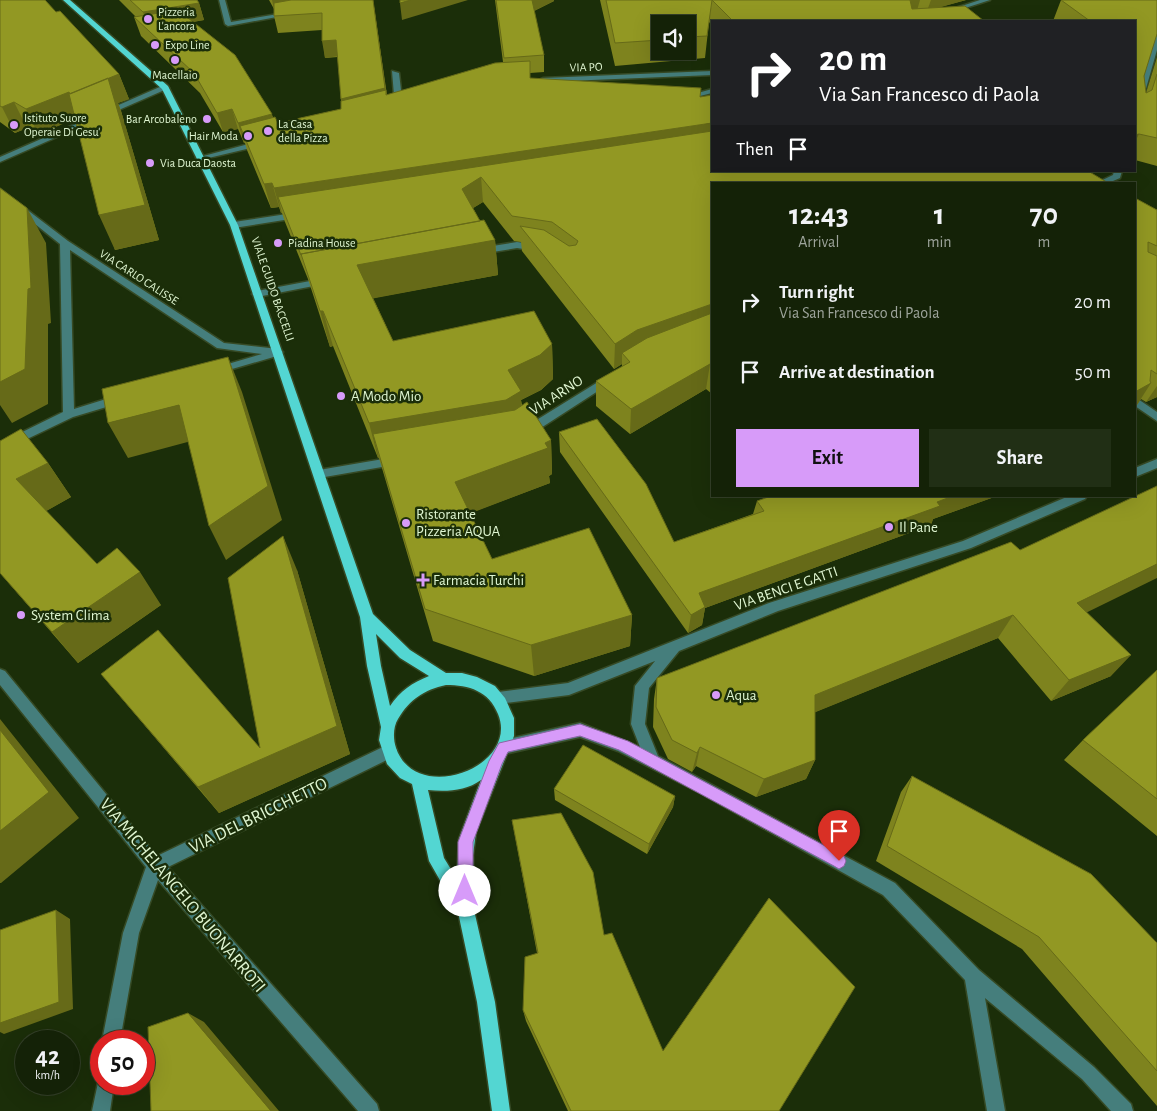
<!DOCTYPE html>
<style>
body{margin:0;font-family:"Alegreya Sans",sans-serif;background:#212f15;color:#f1f3f6;height:100vh;display:flex;flex-direction:column;font-size:19px;white-space:nowrap}
*{box-sizing:border-box;margin:0}
p{font-size:16px;color:#9da49b}
.icon{flex:none;width:28px;height:28px;fill:none;stroke:currentColor;stroke-width:2;stroke-linecap:round;stroke-linejoin:round}
.map{position:relative;flex:1;overflow:hidden}
.sheet{position:absolute;left:711px;top:182px;width:425px;height:315px;display:flex;flex-direction:column;background:#142207;border-radius:0px;box-shadow:0 5px 20px #0002,0 0 0 1px #333f28}
.sheet>*{flex:none}
.top-card{position:absolute;left:711px;top:20px;width:425px;height:152px;border-radius:0px;box-shadow:0 5px 20px #0002,0 0 0 1px #333f28;background:#202124;color:#fff;overflow:hidden}
.buttons{position:absolute;left:651px;top:15px;display:grid;gap:10px}
.buttons a{display:grid;place-items:center;width:45px;height:45px;border-radius:0px;background:#142207;box-shadow:0 5px 20px #0002,0 0 0 1px #333f28;font-size:25px}
.speed{position:absolute;left:15px;top:1030px;display:flex;gap:10px;font-size:25px;font-weight:700;text-align:center}
.speed>*{display:grid;place-content:center;width:65px;height:65px;border-radius:50%;background:#142207;box-shadow:0 5px 20px #0002,0 0 0 1px #333f28;line-height:1}
.speed small{font-size:12px;font-weight:400}
.speed .limit{border:8px solid #d22;background:#fff;color:#111}
.pin{position:absolute;display:grid;place-items:center;width:42px;height:42px;color:#fff;margin:-51px -21px;border-radius:50% 50% 50% 0;rotate:-45deg;box-shadow:0 0 5px #0007}
.pin .icon{rotate:45deg}
.me{position:absolute;width:55px;margin:-28px;rotate:0deg;stroke-linejoin:round;filter:drop-shadow(0 0 4px #0008)}
.turn{display:flex;align-items:center;gap:18px;height:105px;padding:0 25px;font-size:22px}
.turn .icon{width:65px;height:65px;stroke-width:2.5}
.turn b{display:block;font-size:35px;line-height:42px}
.then{display:flex;align-items:center;height:48px;padding:0 25px;background:#0003;gap:10px;font-size:19px}
.eta{display:flex;justify-content:space-evenly;align-items:center;height:85px;text-align:center}
.eta b{font-size:30px;font-weight:600;line-height:35px}
.cta{display:flex;gap:10px;margin-top:auto;padding:10px 25px}
.cta a{flex:1;height:58px;border-radius:0px;background:#d79bf9;color:#111;font-size:20px;font-weight:600;line-height:58px;text-align:center}
.cta a+a{background:#212f15;color:#f1f3f6}
ul{padding:0;list-style:none}
li{display:flex;align-items:center;gap:15px;height:70px;padding:0 25px}
li div{flex:1}
li b{display:block;font-size:19px}
li em{font-style:normal}
.map>svg:first-child{display:block}
</style>
<div class="map">
<svg width="1157" height="1111" viewBox="0 0 1157 1111">
<rect width="100%" height="100%" fill="#1b2e09"/>
<g fill="none" stroke-linecap="round" stroke-linejoin="round">
<g stroke="#364a25" stroke-width="3">
<path id="minor" d="M 219,0 L 225,0 L 231,22 L 290,12 L 293,14 L 228,26 L 225,24 Z
M 980,0 L 990,0 L 925,21 L 916,21 Z
M 1157,36 L 1157,50 L 1139,113 L 1135,115 L 1135,100 L 1154,38 Z
M 392,71 L 399,73 L 403,107 L 399,109 L 395,107 Z
M 712,71 L 712,75 L 543,82 L 539,80 L 543,78 Z
M 162,86 L 169,88 L 0,162 L 0,157 Z
M 712,89 L 712,93 L 684,100 L 680,98 Z
M 260,141 L 264,143 L 263,145 L 200,160 L 196,158 Z
M 1114,171 L 1122,171 L 1120,178 L 1106,184 L 1094,184 L 1113,175 Z
M 0,189 L 68,241 L 224,343 L 278,349 L 283,352 L 277,356 L 215,374 L 211,373 L 210,371 L 211,369 L 262,354 L 217,348 L 70,250 L 74,409 L 119,395 L 124,399 L 123,402 L 73,417 L 0,452 L 0,443 L 63,412 L 60,244 L 0,196 Z
M 300,212 L 303,213 L 303,217 L 234,228 L 230,225 L 234,222 Z
M 517,242 L 537,245 L 542,248 L 537,251 L 517,248 L 480,254 L 475,251 L 480,248 Z
M 326,278 L 331,281 L 329,283 L 257,297 L 252,294 L 257,291 Z
M 611,374 L 616,378 L 615,380 L 530,435 L 522,435 L 520,432 L 522,429 Z
M 1135,397 L 1157,412 L 1157,421 L 1135,406 Z
M 395,457 L 401,461 L 399,464 L 319,478 L 313,474 L 319,470 Z
M 1157,459 L 1157,468 L 1135,477 L 1135,468 Z
M 1069,496 L 1087,496 L 1085,499 L 971,548 L 778,611 L 679,651 L 649,688 L 645,724 L 658,756 L 895,883 L 979,970 L 1094,1067 L 1131,1104 L 1133,1111 L 1111,1111 L 1082,1079 L 985,998 L 1005,1111 L 987,1111 L 965,980 L 883,895 L 700,793 L 618,751 L 580,737 L 504,754 L 499,752 L 497,747 L 499,742 L 504,740 L 580,723 L 640,747 L 631,724 L 635,686 L 655,661 L 569,695 L 498,704 L 493,702 L 491,698 L 493,694 L 498,692 L 568,683 L 769,603 L 963,541 Z
M 0,669 L 5,671 L 157,856 L 385,746 L 390,744 L 395,746 L 397,751 L 395,756 L 168,867 L 377,1104 L 379,1111 L 358,1111 L 158,880 L 139,933 L 120,1041 L 102,1041 L 123,933 L 146,867 L 0,685 Z
M 101,1076 L 101,1084 L 114,1084 L 110,1111 L 92,1111 L 99,1078 Z"/>
</g>
<g stroke="#364a25" stroke-width="3">
<path id="major" d="M 63,0 L 70,0 L 168,86 L 238,225 L 373,614 L 410,650 L 446,673 L 462,673 L 477,677 L 495,686 L 505,698 L 514,718 L 514,736 L 476,832 L 473,855 L 474,910 L 495,1002 L 510,1111 L 492,1111 L 477,1002 L 458,912 L 429,861 L 412,784 L 400,778 L 387,764 L 379,740 L 381,727 L 367,666 L 360,617 L 230,225 L 162,89 ZM 376,634 L 400,658 L 429,676 C 412,683 400,691 390,706 L 381,666 ZM 446,685 C 469,685 489,691 498,714 C 520,767 416,806 396,748 C 393,739 393,727 398,719 C 410,699 424,690 446,685 ZM 481,780 L 459,839 L 457,879 L 444,858 L 428,790 C 446,792 466,791 481,780 Z"/>
</g>
<use href="#minor" fill="#457e7c" fill-rule="evenodd"/>
<use href="#major" fill="#53d6d2" fill-rule="evenodd"/>
</g>
<path fill="#7e831e" fill-rule="evenodd" d="M 0,0 L 56,12 L 119,74 L 129,99 L 118,103 L 121,111 L 159,240 L 115,250 L 75,119 L 38,134 L 27,128 L 15,133 L 0,122 Z
M 119,0 L 197,0 L 199,3 L 204,20 L 193,22 L 278,123 L 341,109 L 341,101 L 338,57 L 325,58 L 322,30 L 278,33 L 274,16 L 274,9 L 269,0 L 373,0 L 387,95 L 503,62 L 495,0 L 554,0 L 554,1 L 534,11 L 544,55 L 544,72 L 530,73 L 530,78 L 700,97 L 712,171 L 1089,171 L 712,184 L 712,394 L 706,389 L 630,434 L 596,406 L 596,381 L 622,367 L 622,364 L 614,369 L 522,251 L 521,242 L 514,241 L 483,202 L 473,208 L 480,221 L 495,240 L 498,275 L 373,298 L 393,341 L 552,344 L 553,379 L 541,390 L 521,400 L 522,405 L 551,440 L 552,474 L 549,476 L 550,483 L 470,513 L 492,559 L 632,615 L 630,646 L 534,676 L 433,641 L 379,458 L 378,458 L 333,346 L 330,347 L 308,279 L 285,222 L 282,213 L 281,213 L 279,207 L 271,208 L 247,150 L 245,143 L 244,143 L 238,129 L 223,132 L 200,93 L 141,36 L 134,17 L 136,17 Z
M 600,0 L 966,0 L 940,7 L 984,21 L 712,21 L 712,25 L 709,22 L 705,58 L 615,66 ZM 660,24 L 688,24 L 688,51 L 660,51 Z
M 1061,0 L 1157,0 L 1144,76 L 1146,93 L 1157,57 L 1157,166 L 1135,160 L 1135,21 L 1053,21 Z
M 1135,198 L 1157,210 L 1157,397 L 1146,402 L 1141,399 L 1135,408 Z
M 559,432 L 674,542 L 753,514 L 757,501 L 771,496 L 997,496 L 933,519 L 931,525 L 705,608 L 702,625 L 688,633 L 560,452 Z
M 0,441 L 48,463 L 71,497 L 46,511 L 97,564 L 161,605 L 78,663 L 0,573 Z
M 1011,542 L 1086,613 L 1111,676 L 1051,701 L 998,638 L 815,712 L 815,760 L 806,779 L 756,797 L 696,766 L 692,772 L 668,759 L 653,727 L 654,699 L 657,678 Z
M 297,570 L 350,754 L 219,813 L 101,674 L 260,748 Z
M 1157,670 L 1157,836 L 1064,760 L 1083,740 Z
M 912,776 L 1157,943 L 1157,1106 L 1022,949 L 876,861 L 901,792 Z
M 554,789 L 675,796 L 673,807 L 647,854 L 555,800 Z
M 512,820 L 604,935 L 663,1051 L 779,1111 L 568,1111 L 526,1021 L 523,1010 L 537,953 Z"/>
<path fill="#666a18" d="M 272,0 L 349,0 L 274,9 Z
M 411,0 L 468,0 L 402,20 L 400,3 Z
M 531,0 L 554,0 L 554,1 L 532,12 Z
M 909,0 L 920,0 L 916,14 L 904,18 Z
M 931,0 L 966,0 L 927,11 Z
M 199,3 L 204,20 L 149,29 L 143,12 Z
M 374,6 L 390,119 L 345,116 L 341,99 Z
M 336,40 L 339,56 L 325,58 L 322,41 Z
M 119,74 L 129,99 L 118,103 L 121,111 L 159,240 L 115,250 L 99,215 L 80,117 L 38,134 L 26,109 L 69,92 Z
M 14,102 L 27,128 L 15,133 L 2,107 Z
M 232,109 L 238,129 L 223,132 L 217,113 Z
M 272,114 L 278,134 L 240,126 L 245,143 L 244,143 L 238,123 Z
M 712,123 L 712,141 L 481,177 L 483,202 L 465,213 L 278,197 L 282,213 L 281,213 L 274,188 Z
M 1139,134 L 1135,142 L 1135,135 Z
M 272,183 L 279,207 L 271,208 L 264,184 Z
M 27,208 L 46,243 L 51,323 L 48,324 L 48,404 L 12,423 L 0,405 L 0,382 Z
M 495,240 L 498,275 L 365,300 L 301,254 Z
M 712,304 L 712,328 L 622,353 L 622,364 L 614,369 L 615,344 L 637,330 Z
M 320,311 L 323,311 L 333,346 L 330,347 Z
M 552,344 L 553,379 L 541,390 L 521,400 L 523,426 L 373,434 L 379,458 L 378,458 L 369,423 L 508,370 Z
M 228,357 L 242,392 L 282,520 L 226,560 L 209,526 Z
M 710,364 L 706,389 L 630,434 L 631,409 Z
M 1151,383 L 1135,408 L 1135,392 Z
M 1157,386 L 1157,397 L 1146,402 Z
M 179,405 L 195,440 L 128,458 L 108,423 Z
M 551,440 L 552,474 L 549,476 L 550,483 L 461,517 L 455,482 Z
M 48,463 L 71,497 L 41,514 L 16,479 Z
M 953,496 L 997,496 L 933,519 L 931,525 L 705,608 L 702,625 L 688,633 L 691,615 L 699,593 Z
M 283,536 L 297,570 L 350,754 L 219,813 L 198,787 L 337,726 Z
M 1157,564 L 1157,578 L 1059,626 L 1077,603 Z
M 140,572 L 161,605 L 78,663 L 52,632 Z
M 632,615 L 630,646 L 534,676 L 531,645 Z
M 1013,615 L 998,638 L 806,716 L 815,695 Z
M 1131,655 L 1111,676 L 1051,701 L 1069,680 Z
M 0,719 L 79,818 L 1,883 L 0,883 Z
M 700,747 L 696,766 L 692,772 L 697,753 Z
M 815,760 L 806,779 L 756,797 L 764,779 Z
M 675,796 L 673,807 L 647,854 L 649,844 Z
M 56,910 L 70,919 L 73,1009 L 4,1034 L 0,1032 L 0,1023 Z
M 188,1013 L 204,1022 L 279,1111 L 271,1111 Z"/>
<path fill="#929823" stroke="#666a18" d="M 0,0 L 45,0 L 56,12 L 60,11 L 119,74 L 70,94 L 69,92 L 26,109 L 14,102 L 2,107 L 0,106 Z
M 130,0 L 197,0 L 199,3 L 143,12 Z
M 291,0 L 373,0 L 385,88 L 341,99 L 336,40 L 322,41 L 322,13 L 274,16 L 274,3 Z
M 400,0 L 411,0 L 400,3 Z
M 496,0 L 532,0 L 544,55 L 504,58 Z
M 606,0 L 712,0 L 707,36 L 688,37 L 688,24 L 660,24 L 660,40 L 615,43 Z
M 712,0 L 910,0 L 912,9 L 965,6 L 984,21 L 733,21 Z
M 1061,0 L 1157,0 L 1157,34 L 1144,76 L 1146,93 L 1152,90 L 1157,74 L 1157,138 L 1139,134 L 1135,135 L 1135,21 L 1090,21 Z
M 178,10 L 235,55 L 272,114 L 238,123 L 232,109 L 217,113 L 194,73 L 134,17 Z
M 530,61 L 530,78 L 701,88 L 700,97 L 712,95 L 712,123 L 274,188 L 272,183 L 264,184 L 240,126 L 275,117 L 278,123 L 341,109 L 341,101 L 386,90 L 386,95 L 495,63 Z
M 108,78 L 145,205 L 99,215 L 69,94 Z
M 712,131 L 712,171 L 1088,171 L 1110,184 L 712,184 L 712,304 L 637,330 L 615,344 L 520,226 L 544,230 L 569,246 L 576,245 L 578,241 L 552,222 L 512,216 L 481,177 L 462,189 L 480,221 L 301,254 L 301,255 L 278,197 Z
M 0,188 L 27,208 L 31,288 L 28,289 L 25,369 L 0,382 Z
M 1135,198 L 1157,210 L 1157,246 L 1148,242 L 1148,252 L 1157,256 L 1157,374 L 1151,370 L 1150,381 L 1151,383 L 1135,392 Z
M 484,220 L 495,240 L 357,265 L 393,341 L 534,311 L 552,344 L 540,355 L 508,370 L 521,391 L 506,400 L 369,423 L 323,311 L 320,311 L 301,254 Z
M 712,313 L 712,366 L 710,364 L 631,409 L 596,381 L 630,362 L 622,353 L 647,338 Z
M 228,357 L 268,486 L 209,526 L 179,405 L 108,423 L 102,389 Z
M 527,402 L 551,440 L 545,443 L 548,448 L 455,482 L 492,559 L 589,528 L 632,615 L 531,645 L 425,609 L 373,434 L 515,410 Z
M 597,419 L 646,484 L 674,542 L 764,511 L 757,501 L 771,496 L 953,496 L 937,502 L 940,506 L 699,593 L 705,607 L 691,615 L 559,432 Z
M 21,429 L 48,463 L 16,479 L 97,564 L 117,548 L 140,572 L 52,632 L 0,573 L 0,441 Z
M 1157,486 L 1157,564 L 1077,603 L 1131,655 L 1069,680 L 1013,615 L 815,695 L 815,760 L 764,779 L 700,747 L 697,753 L 672,740 L 656,707 L 657,678 L 1011,542 L 1020,550 Z
M 283,536 L 337,726 L 198,787 L 101,674 L 158,630 L 260,748 L 228,578 Z
M 1157,670 L 1157,799 L 1083,740 Z
M 0,730 L 49,792 L 0,831 Z
M 583,745 L 675,796 L 649,844 L 554,789 Z
M 912,776 L 1091,874 L 1157,943 L 1157,1071 L 1039,937 L 887,846 Z
M 561,813 L 593,872 L 604,935 L 612,933 L 663,1051 L 769,898 L 855,987 L 779,1111 L 571,1111 L 523,1010 L 525,957 L 538,953 L 512,820 Z
M 56,910 L 59,1002 L 0,1023 L 0,930 Z
M 188,1013 L 271,1111 L 151,1111 L 148,1027 Z"/>
<path fill="#d79bf9" stroke="#8c65a2" d="M 580,724 L 628,741 L 844,856 L 846,861 L 844,866 L 839,869 L 834,866 L 619,750 L 580,736 L 508,752 L 502,764 L 473,842 L 473,891 L 471,896 L 465,899 L 460,896 L 458,891 L 458,842 L 489,761 L 499,743 Z"/>
<g fill="#d79bf9" stroke="#1b2e09" stroke-width="2">
<circle cx="148" cy="19" r="5"/>
<circle cx="155" cy="45" r="5"/>
<circle cx="175" cy="60" r="5"/>
<circle cx="207" cy="119" r="5"/>
<circle cx="14" cy="125" r="5"/>
<circle cx="268" cy="131" r="5"/>
<circle cx="248" cy="136" r="5"/>
<circle cx="150" cy="163" r="5"/>
<circle cx="278" cy="243" r="5"/>
<circle cx="341" cy="396" r="5"/>
<circle cx="406" cy="523" r="5"/>
<circle cx="889" cy="527" r="5"/>
<path d="M420.5 572.5h5v5h5v5h-5v5h-5v-5h-5v-5h5z"/>
<circle cx="21" cy="615" r="5"/>
<circle cx="716" cy="695" r="5"/>
</g>
<g text-anchor="middle" stroke-width="5" stroke-linejoin="round" paint-order="stroke">
<g font-size="12" fill="#dff5d1" stroke="#1b2e09" text-anchor="start">
<text x="158" y="16">Pizzeria<tspan x="158" dy="14">L'ancora</tspan></text>
<text x="165" y="49">Expo Line</text>
<text x="175" y="79" text-anchor="middle">Macellaio</text>
<text x="24" y="122">Istituto Suore<tspan x="24" dy="14">Operaie Di Gesu'</tspan></text>
<text x="197" y="123" text-anchor="end">Bar Arcobaleno</text>
<text x="278" y="128">La Casa<tspan x="278" dy="14">della Pizza</tspan></text>
<text x="238" y="140" text-anchor="end">Hair Moda</text>
<text x="160" y="167">Via Duca Daosta</text>
<text x="288" y="247">Piadina House</text>
</g>
<g font-size="12" fill="#dff5d1" stroke="#1b2e09">
<text transform="translate(586 67) rotate(-2)" y="4">VIA PO</text>
<text transform="translate(139 277) rotate(33)" y="4">VIA CARLO CALISSE</text>
<text transform="translate(273 289) rotate(71)" y="4">VIALE GUIDO BACCELLI</text>
</g>
<g font-size="15" fill="#dff5d1" stroke="#1b2e09">
<text transform="translate(556 395) rotate(-33)" y="5">VIA ARNO</text>
<text transform="translate(786 588) rotate(-19)" y="5">VIA BENCI E GATTI</text>
</g>
<g font-size="15" fill="#dff5d1" stroke="#1b2e09" text-anchor="start">
<text x="351" y="401">A Modo Mio</text>
<text x="416" y="519">Ristorante<tspan x="416" dy="17">Pizzeria AQUA</tspan></text>
<text x="899" y="532">Il Pane</text>
<text x="433" y="585">Farmacia Turchi</text>
<text x="31" y="620">System Clima</text>
<text x="726" y="700">Aqua</text>
</g>
<g font-size="18" fill="#dff5d1" stroke="#1b2e09">
<text transform="translate(258 815) rotate(-26)" y="6">VIA DEL BRICCHETTO</text>
<text transform="translate(183 895) rotate(50)" y="6">VIA MICHELANGELO BUONARROTI</text>
</g>
</g>
</svg>
<div class="buttons">
<a><svg class="icon" aria-label="sound" viewBox="0 0 24 24"><path d="M4 9h4l5-4v14l-5-4H4zM17 9q2 3 0 6"/></svg></a>
</div>
<div class="speed"><div>42<small>km/h</small></div><div class="limit">50</div></div>
<div class="pin" style="left:839px;top:861px;background:#d93025"><svg class="icon" aria-label="arrive" viewBox="0 0 24 24"><path d="M6 21V4h12l-3 4 3 4H6"/></svg></div>
<svg class="me" style="left:465px;top:891px" viewBox="-20 -20 40 40"><circle r="19" fill="#fff"/><path d="M0-13L10 11 0 6-10 11z" fill="#d79bf9"/></svg>
<div class="top-card">
<div class="turn"><svg class="icon" aria-label="right" viewBox="0 0 24 24"><path d="M7 20v-9h11M14 6l5 5-5 5"/></svg><div><b>20 m</b>Via San Francesco di Paola</div></div>
<div class="then">Then<svg class="icon" aria-label="arrive" viewBox="0 0 24 24"><path d="M6 21V4h12l-3 4 3 4H6"/></svg></div>
</div>
<section class="sheet">
<div class="eta">
<div><b>12:43</b><p>Arrival</p></div>
<div><b>1</b><p>min</p></div>
<div><b>70</b><p>m</p></div>
</div>
<ul>
<li><svg class="icon" aria-label="right" viewBox="0 0 24 24"><path d="M7 20v-9h11M14 6l5 5-5 5"/></svg><div><b>Turn right</b><p>Via San Francesco di Paola</p></div><em>20 m</em></li>
<li><svg class="icon" aria-label="arrive" viewBox="0 0 24 24"><path d="M6 21V4h12l-3 4 3 4H6"/></svg><div><b>Arrive at destination</b></div><em>50 m</em></li>
</ul>
<div class="cta"><a>Exit</a><a>Share</a></div>
</section>
</div>
